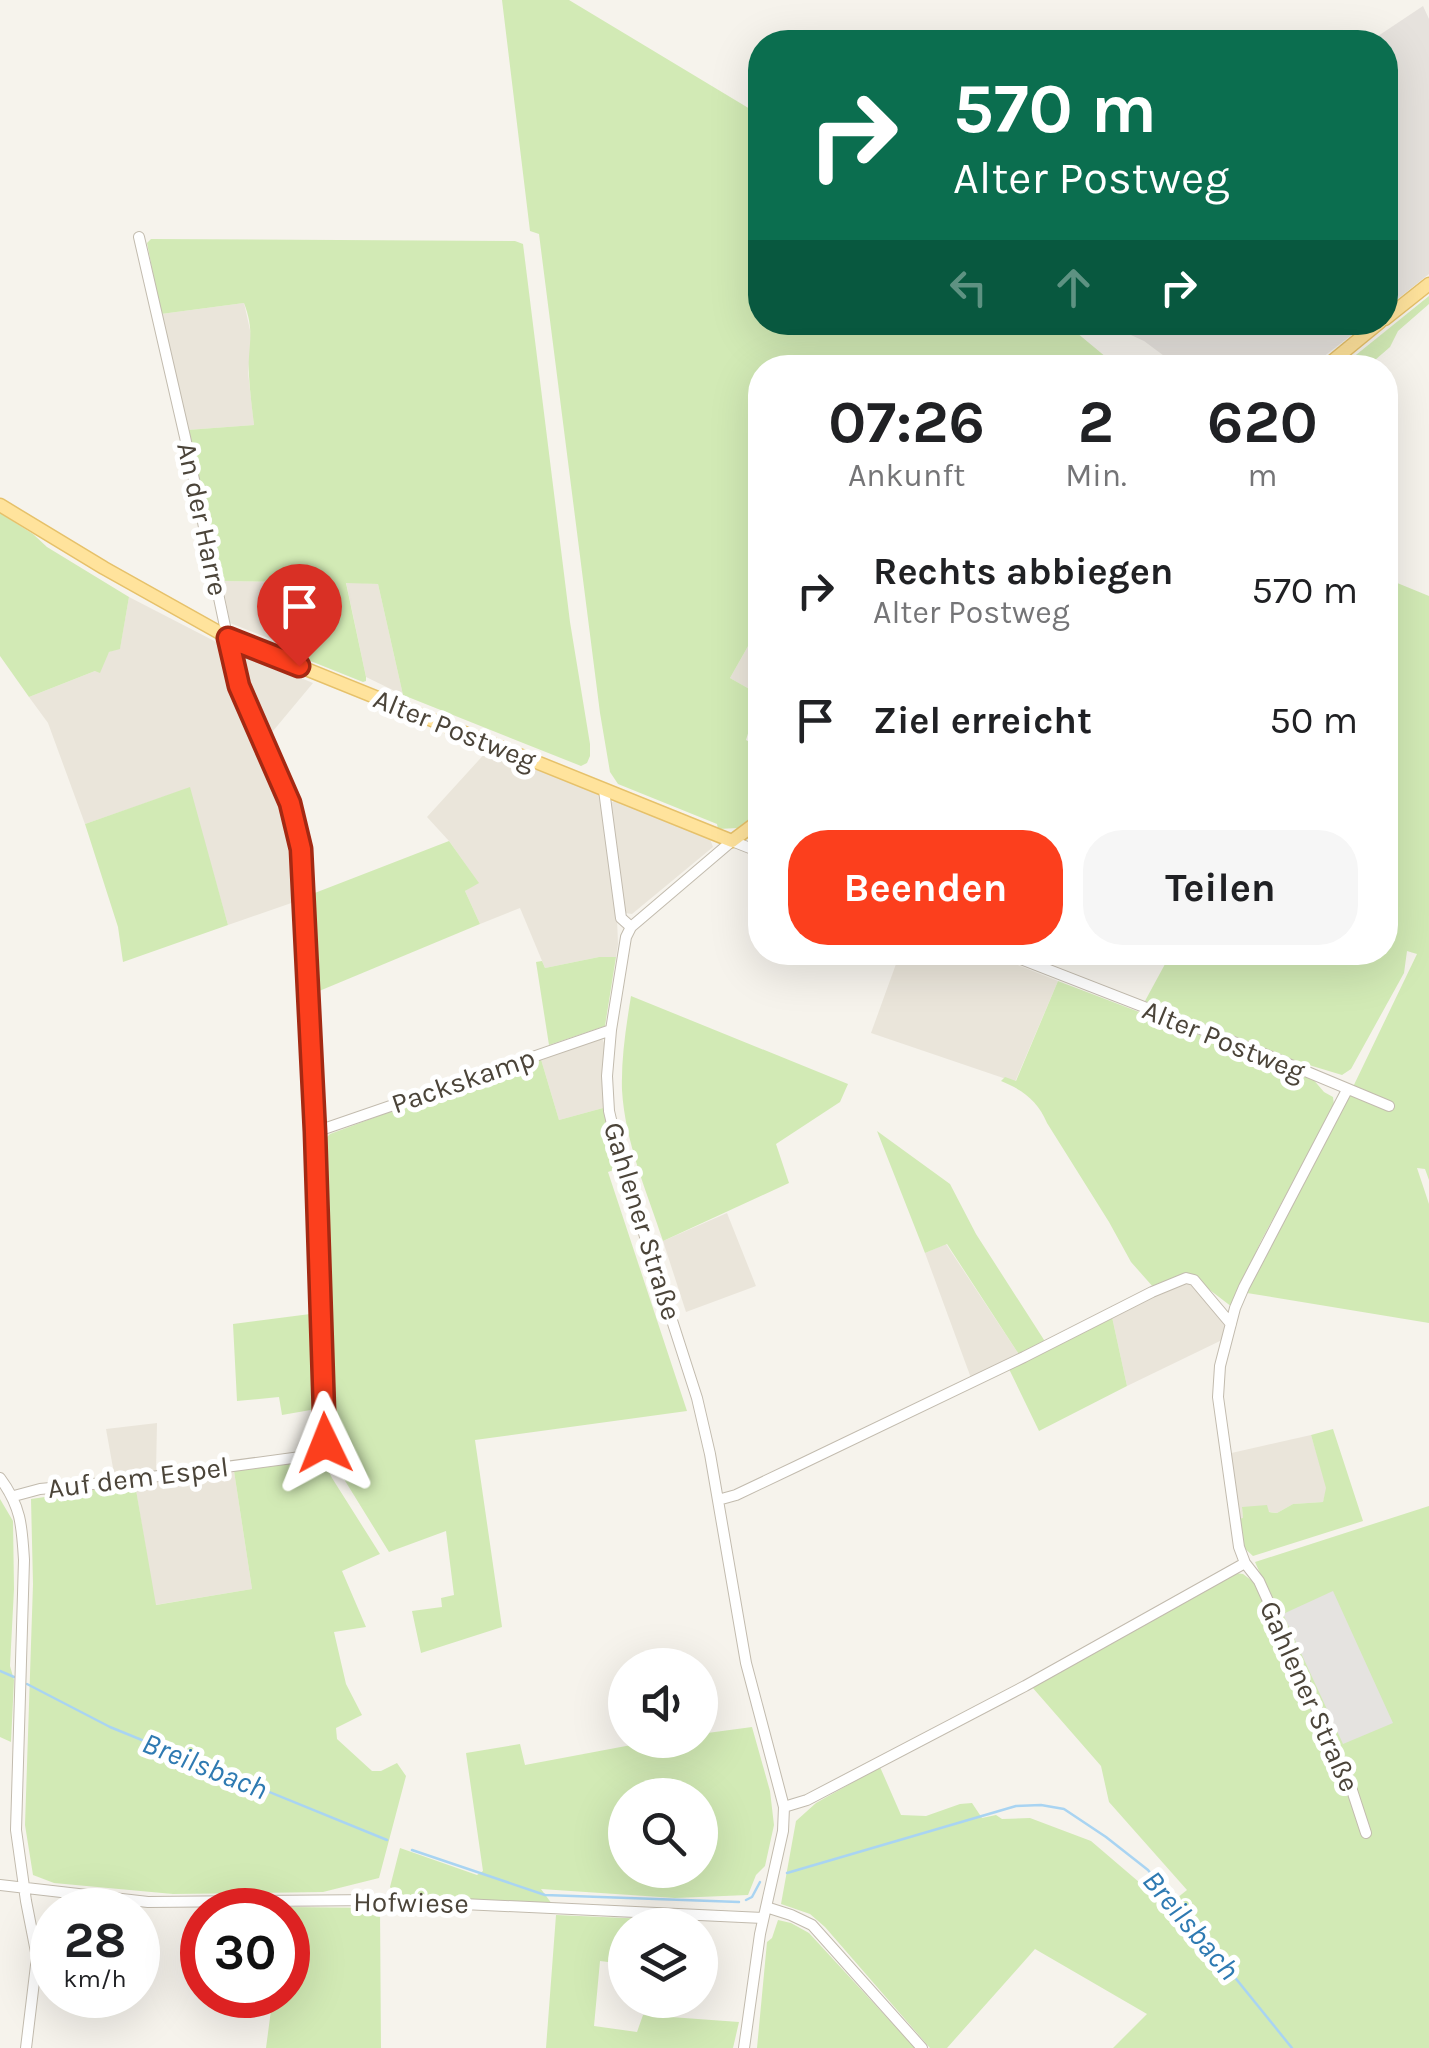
<!DOCTYPE html>
<html lang="de">
<meta charset="utf-8">
<style>
body{margin:0;font-family:Karla,sans-serif;background:#f6f6f6;color:#202124;height:100vh;display:flex;flex-direction:column;font-size:38px;white-space:nowrap}
*{box-sizing:border-box;margin:0}
p{font-size:32px;color:#757577}
.icon{flex:none;width:55px;height:55px;fill:none;stroke:currentColor;stroke-width:2;stroke-linecap:round;stroke-linejoin:round}
.map{position:relative;flex:1;overflow:hidden}
.panel{position:absolute;left:748px;top:355px;width:650px;height:610px;display:flex;flex-direction:column;background:#fff;border-radius:40px;box-shadow:0 10px 40px #0002}
.panel>*{flex:none}
.top-card{position:absolute;left:748px;top:30px;width:650px;height:305px;border-radius:40px;box-shadow:0 10px 40px #0002;background:#0b6e4f;color:#fff;overflow:hidden}
.fabs{position:absolute;left:608px;top:1648px;display:grid;gap:20px}
.fabs a{display:grid;place-items:center;width:110px;height:110px;border-radius:50%;background:#fff;box-shadow:0 10px 40px #0002;font-size:50px}
.speed{position:absolute;left:30px;top:1888px;display:flex;gap:20px;font-size:50px;font-weight:700;text-align:center}
.speed>*{display:grid;place-content:center;width:130px;height:130px;border-radius:50%;background:#fff;box-shadow:0 10px 40px #0002;line-height:1}
.speed small{font-size:25px;font-weight:400}
.speed .limit{border:15px solid #d22;background:#fff;color:#111}
.pin{position:absolute;display:grid;place-items:center;width:85px;height:85px;color:#fff;margin:-102px -42px;border-radius:50% 50% 50% 0;rotate:-45deg;box-shadow:0 0 10px #0007}
.pin .icon{rotate:45deg}
.me{position:absolute;width:110px;margin:-55px;rotate:358deg;stroke-linejoin:round;filter:drop-shadow(0 0 8px #0008)}
.turn{display:flex;align-items:center;gap:35px;height:210px;padding:0 40px;font-size:45px}
.turn .icon{width:130px;height:130px;stroke-width:2.5}
.turn b{display:block;font-size:70px;line-height:85px}
.lanes{display:flex;align-items:center;height:95px;padding:0 40px;background:#0003;justify-content:center;gap:50px;direction:ltr}
.lanes .off{opacity:.35}
.eta{display:flex;justify-content:space-evenly;align-items:center;height:170px;text-align:center}
.eta b{font-size:60px;font-weight:700;line-height:70px}
.action{display:flex;gap:20px;margin-top:auto;padding:20px 40px}
.action a{flex:1;height:115px;border-radius:40px;background:#fc3f1d;color:#fff;font-size:40px;font-weight:700;line-height:115px;text-align:center}
.action a+a{background:#f6f6f6;color:#202124}
ul{padding:0;list-style:none}
li{display:flex;align-items:center;gap:30px;height:130px;padding:0 40px}
li div{flex:1}
li b{display:block;font-size:38px}
li em{font-style:normal}
.map>svg:first-child{display:block}
</style>
<div class="map">
<svg width="1429" height="2048" viewBox="0 0 1429 2048">
<rect width="100%" height="100%" fill="#f6f3ec"/>
<path fill="#eae5da" d="M 244,303 L 252,339 L 248,372 L 254,425 L 187,430 L 161,314 Z
M 222,581 L 302,582 L 301,600 L 293,601 L 286,645 L 230,623 Z
M 346,582 L 378,584 L 403,695 L 366,677 Z
M 129,597 L 224,646 L 231,679 L 241,706 L 282,791 L 298,851 L 300,900 L 228,925 L 189,788 L 85,824 L 48,723 L 29,697 L 95,671 L 109,652 L 120,648 Z
M 760,625 L 760,695 L 730,678 Z
M 238,652 L 313,683 L 268,737 L 244,684 Z
M 488,750 L 600,793 L 617,918 L 618,944 L 616,957 L 599,957 L 545,968 L 520,908 L 480,924 L 465,891 L 478,882 L 449,841 L 427,817 Z
M 616,800 L 710,839 L 713,847 L 632,914 L 625,913 L 610,808 L 611,803 Z
M 866,953 L 988,953 L 1058,981 L 1015,1082 L 871,1033 L 896,964 Z
M 602,1038 L 604,1043 L 603,1108 L 559,1120 L 540,1056 Z
M 727,1213 L 756,1286 L 686,1312 L 663,1241 Z
M 946,1244 L 1020,1356 L 971,1378 L 925,1253 Z
M 1184,1282 L 1192,1285 L 1227,1325 L 1222,1340 L 1127,1386 L 1112,1317 Z
M 157,1423 L 156,1472 L 115,1479 L 106,1429 Z
M 1311,1435 L 1327,1488 L 1323,1502 L 1293,1504 L 1277,1513 L 1242,1507 L 1243,1518 L 1236,1519 L 1227,1454 Z
M 234,1471 L 252,1589 L 155,1605 L 135,1484 Z"/>
<path fill="#e6e2dd" d="M 1423,6 L 1429,19 L 1429,274 L 1385,309 L 1385,42 L 1369,42 Z
M 1105,323 L 1367,323 L 1309,368 L 1179,367 L 1144,341 Z"/>
<path fill="#d2eab5" fill-rule="evenodd" d="M 502,0 L 569,0 L 760,115 L 760,322 L 1065,323 L 1118,367 L 760,368 L 760,625 L 730,678 L 760,695 L 746,740 L 760,747 L 760,811 L 738,828 L 718,829 L 717,824 L 618,784 L 610,772 L 600,713 L 539,234 L 530,231 Z
M 151,239 L 515,241 L 523,244 L 570,622 L 590,744 L 590,756 L 587,763 L 581,766 L 403,695 L 378,584 L 346,583 L 366,677 L 366,681 L 363,682 L 298,656 L 291,652 L 286,645 L 293,601 L 301,599 L 301,582 L 222,581 L 187,430 L 254,425 C 252,409 250,392 249,376 C 247,346 256,334 244,303 L 161,314 L 147,243 Z
M 1429,296 L 1429,304 L 1398,331 L 1390,347 L 1367,367 L 1341,367 Z
M 0,513 L 33,534 L 47,547 L 129,597 L 120,649 L 109,652 L 100,673 L 95,671 L 29,697 L 0,656 Z
M 1385,578 L 1429,596 L 1429,1180 L 1425,1169 L 1417,1168 L 1429,1204 L 1429,1323 L 1247,1293 L 1352,1089 L 1417,954 L 1407,951 L 1404,973 L 1351,1069 L 1342,1075 L 1299,1062 L 1145,1001 L 1171,953 L 1385,952 Z
M 190,787 L 228,925 L 123,962 L 118,927 L 85,824 Z
M 449,841 L 479,883 L 465,891 L 480,924 L 312,994 L 307,896 Z
M 599,957 L 616,957 L 605,1026 L 549,1045 L 536,962 L 542,961 L 545,968 Z
M 1058,981 L 1312,1078 L 1324,1092 L 1333,1097 L 1334,1105 L 1261,1241 L 1232,1307 L 1189,1274 L 1154,1288 L 1131,1262 L 1109,1222 L 1047,1123 C 1038,1101 1023,1090 1001,1081 L 1005,1077 L 1016,1081 Z
M 631,996 L 848,1084 L 840,1102 L 776,1144 L 789,1183 L 663,1241 C 647,1192 625,1142 622,1090 C 621,1059 626,1027 631,996 Z
M 540,1056 L 559,1120 L 603,1108 L 611,1145 L 619,1168 L 608,1172 L 687,1411 L 475,1440 L 502,1627 L 421,1653 L 412,1611 L 442,1607 L 441,1598 L 454,1595 L 446,1531 L 389,1552 L 331,1458 L 320,1144 L 330,1134 Z
M 877,1131 L 950,1184 L 976,1234 L 1046,1343 L 1020,1356 L 947,1244 L 925,1253 Z
M 318,1313 L 322,1408 L 282,1415 L 279,1397 L 237,1401 L 233,1324 Z
M 1112,1317 L 1127,1386 L 1039,1431 L 1009,1369 Z
M 1333,1429 L 1363,1521 L 1253,1556 L 1242,1546 L 1236,1519 L 1243,1518 L 1242,1507 L 1267,1505 L 1269,1512 L 1277,1513 L 1293,1504 L 1323,1502 L 1326,1488 L 1311,1435 Z
M 320,1460 L 325,1464 L 332,1478 L 380,1554 L 342,1571 L 366,1627 L 334,1632 L 346,1684 L 362,1715 L 336,1728 L 337,1739 L 372,1771 L 381,1771 L 397,1763 L 406,1776 L 379,1878 L 323,1892 L 173,1894 L 54,1883 L 33,1875 L 25,1825 L 33,1584 L 31,1499 L 135,1484 L 156,1605 L 252,1589 L 234,1471 Z
M 0,1499 L 13,1521 L 14,1589 L 10,1666 L 14,1680 L 11,1742 L 0,1737 Z
M 1429,1506 L 1429,2048 L 1113,2048 L 1147,2014 L 1035,1949 L 947,2048 L 930,2048 L 825,1927 L 810,1914 L 781,1904 L 796,1821 L 816,1803 L 880,1767 L 901,1815 L 926,1816 L 960,1804 L 972,1803 L 982,1818 L 996,1815 L 1002,1819 L 1030,1818 L 1091,1841 L 1167,1906 L 1187,1890 L 1109,1802 L 1101,1766 L 1032,1687 L 1236,1573 L 1243,1574 L 1255,1583 L 1351,1796 L 1361,1834 L 1370,1827 L 1344,1761 L 1255,1562 Z
M 752,1727 L 770,1791 L 774,1825 L 765,1866 L 756,1875 L 748,1895 L 675,1898 L 541,1889 L 552,1904 L 403,1896 L 394,1893 L 390,1887 L 400,1848 L 477,1875 L 483,1871 L 466,1753 L 520,1744 L 525,1765 L 658,1740 L 700,1740 L 700,1734 ZM 625,1795 L 700,1795 L 700,1870 L 625,1870 Z
M 285,1907 L 380,1908 L 381,2048 L 266,2048 L 273,1995 L 288,1995 L 288,1910 L 284,1910 Z
M 556,1915 L 671,1920 L 670,1925 L 625,1925 L 625,1964 L 600,1961 L 594,2026 L 637,2032 L 643,2015 L 739,2022 L 733,2048 L 546,2048 Z
M 778,1920 L 791,1923 L 809,1933 L 915,2048 L 757,2048 L 767,1942 L 772,1938 Z"/>
<path fill="#e5e3e0" d="M 1333,1591 L 1393,1723 L 1343,1744 L 1283,1614 Z"/>
<g fill="none" stroke-linecap="round" stroke-linejoin="round">
<path stroke="#a9d4f2" stroke-width="2.5" d="M 0,1671 L 14,1677
M 27,1684 L 110,1727 L 387,1840
M 412,1850 L 545,1895 L 739,1902
M 787,1873 L 1016,1806 L 1041,1805 L 1064,1809 L 1106,1837 L 1148,1870 L 1292,2048
M 746,1900 L 752,1897 L 760,1882"/>
<g stroke="#c2bbae" stroke-width="12">
<path id="minor" d="M 604,790 L 621,918 L 631,927
M 1003,952 L 1262,1053 L 1389,1106
M 1347,1090 L 1244,1287 L 1235,1308 L 1220,1366 L 1218,1397 L 1239,1547 L 1245,1563 L 1259,1581 L 1349,1781 L 1366,1833
M 315,1132 L 611,1030
M 0,1478 C 21,1506 22,1526 24,1560 L 16,1830 L 26,1901 L 37,1957 L 26,2048
M 14,1496 L 40,1489 L 114,1482 L 315,1455 L 321,1452 L 325,1443 L 315,1132 L 301,849 L 290,803 L 239,686 L 234,669 L 185,437 L 139,237
M 718,1500 L 736,1495 L 797,1466 L 1024,1357 L 1152,1292 L 1186,1278 L 1194,1280 L 1231,1324
M 784,1807 L 807,1800 L 1025,1686 L 1245,1563
M 0,1885 L 148,1902 L 379,1900 L 763,1918
M 766,1907 L 791,1915 L 812,1925 L 922,2048
M 744,2048 L 760,1934 L 783,1831 L 784,1807 L 746,1663 L 710,1454 L 697,1398 L 621,1162 L 609,1111 L 607,1076 L 611,1030 L 626,937 L 631,927 L 732,841 L 760,852"/>
</g>
<g stroke="#e6c16a" stroke-width="15">
<path id="major" d="M 1385,319 L 1429,284
M 1324,368 L 1380,322
M 0,505 L 104,568 L 229,638 L 732,841 L 760,820"/>
</g>
<use href="#minor" stroke="#fff" stroke-width="10"/>
<use href="#major" stroke="#ffe39c" stroke-width="12"/>
</g>
<g fill="none" stroke-linecap="round" stroke-linejoin="round">
<g stroke="#a42913" stroke-width="25">
<path id="route" d="M 299,666 L 228,638 L 239,686 L 290,803 L 301,849 L 315,1132 L 325,1443"/>
</g>
<use href="#route" stroke="#fc3f1d" stroke-width="18"/>
</g>
<g text-anchor="middle" stroke-width="10" stroke-linejoin="round" paint-order="stroke">
<g font-size="28" fill="#4b4439" stroke="#fff">
<text transform="translate(203 519) rotate(78)" y="10">An der Harre</text>
<text transform="translate(455 729) rotate(22)" y="10">Alter Postweg</text>
<text transform="translate(1224 1040) rotate(22)" y="10">Alter Postweg</text>
<text transform="translate(463 1080) rotate(-19)" y="10">Packskamp</text>
<text transform="translate(643 1221) rotate(73)" y="10">Gahlener Straße</text>
<text transform="translate(138 1477) rotate(-7)" y="10">Auf dem Espel</text>
<text transform="translate(1310 1696) rotate(66)" y="10">Gahlener Straße</text>
<text transform="translate(411 1902) rotate(1)" y="10">Hofwiese</text>
</g>
<g font-size="30" font-style="italic" fill="#2e7ab2" stroke="#fff">
<text transform="translate(205 1766) rotate(22)" y="10">Breilsbach</text>
<text transform="translate(1191 1925) rotate(50)" y="10">Breilsbach</text>
</g>
</g>
</svg>
<div class="fabs">
<a><svg class="icon" aria-label="sound" viewBox="0 0 24 24"><path d="M4 9h4l5-4v14l-5-4H4zM17 9q2 3 0 6"/></svg></a>
<a><svg class="icon" aria-label="search" viewBox="0 0 24 24"><circle cx="10" cy="10" r="6"/><path d="M15 15l6 6"/></svg></a>
<a><svg class="icon" aria-label="layers" viewBox="0 0 24 24"><path d="M12 4l9 5-9 5-9-5zM3 14l9 5 9-5"/></svg></a>
</div>
<div class="speed"><div>28<small>km/h</small></div><div class="limit">30</div></div>
<div class="pin" style="left:299px;top:666px;background:#d93025"><svg class="icon" aria-label="arrive" viewBox="0 0 24 24"><path d="M6 21V4h12l-3 4 3 4H6"/></svg></div>
<svg class="me" style="left:325px;top:1443px" viewBox="-20 -20 40 40"><path d="M0-17L14 15 0 8-14 15z" fill="#fc3f1d" stroke="#fff" stroke-width="4"/></svg>
<div class="top-card">
<div class="turn"><svg class="icon" aria-label="right" viewBox="0 0 24 24"><path d="M7 20v-9h11M14 6l5 5-5 5"/></svg><div><b>570 m</b>Alter Postweg</div></div>
<div class="lanes"><svg class="icon off" aria-label="left" viewBox="0 0 24 24"><path d="M17 20v-9H6M10 6l-5 5 5 5"/></svg><svg class="icon off" aria-label="ahead" viewBox="0 0 24 24"><path d="M12 20V5M6 11l6-6 6 6"/></svg><svg class="icon" aria-label="right" viewBox="0 0 24 24"><path d="M7 20v-9h11M14 6l5 5-5 5"/></svg></div>
</div>
<section class="panel">
<div class="eta">
<div><b>07:26</b><p>Ankunft</p></div>
<div><b>2</b><p>Min.</p></div>
<div><b>620</b><p>m</p></div>
</div>
<ul>
<li><svg class="icon" aria-label="right" viewBox="0 0 24 24"><path d="M7 20v-9h11M14 6l5 5-5 5"/></svg><div><b>Rechts abbiegen</b><p>Alter Postweg</p></div><em>570 m</em></li>
<li><svg class="icon" aria-label="arrive" viewBox="0 0 24 24"><path d="M6 21V4h12l-3 4 3 4H6"/></svg><div><b>Ziel erreicht</b></div><em>50 m</em></li>
</ul>
<div class="action"><a>Beenden</a><a>Teilen</a></div>
</section>
</div>
